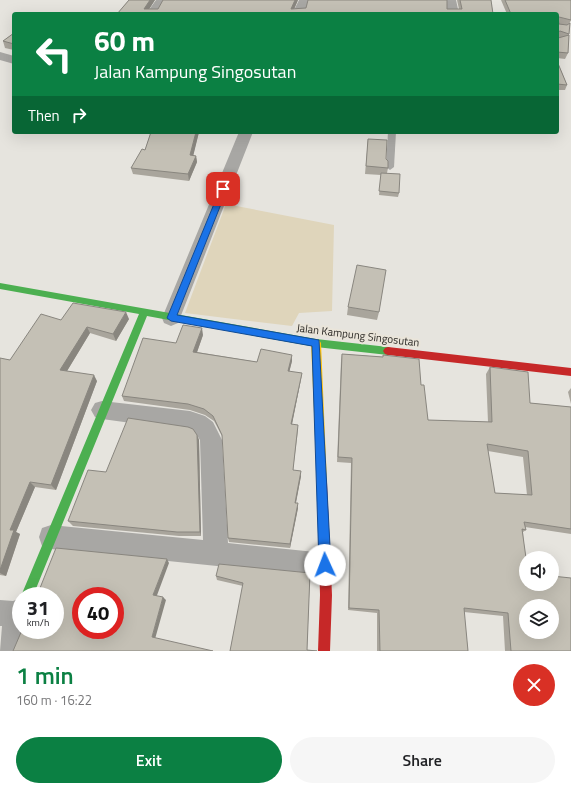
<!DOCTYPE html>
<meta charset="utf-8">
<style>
body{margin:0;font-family:"Titillium Web",sans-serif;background:#f6f6f6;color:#202124;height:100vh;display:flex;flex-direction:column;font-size:15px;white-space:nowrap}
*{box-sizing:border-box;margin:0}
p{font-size:13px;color:#757577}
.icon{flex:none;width:22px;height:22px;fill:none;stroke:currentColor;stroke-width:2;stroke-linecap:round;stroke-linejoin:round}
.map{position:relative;height:651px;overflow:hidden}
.details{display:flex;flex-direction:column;background:#fff;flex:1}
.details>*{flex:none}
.hud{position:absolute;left:12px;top:12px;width:547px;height:122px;border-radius:4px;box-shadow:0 4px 16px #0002;background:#0b8043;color:#fff;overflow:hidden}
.buttons{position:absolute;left:519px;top:551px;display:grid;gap:8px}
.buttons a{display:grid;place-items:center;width:40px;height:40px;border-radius:50%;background:#fff;box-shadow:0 4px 16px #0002;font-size:20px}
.speed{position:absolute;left:12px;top:587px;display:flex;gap:8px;font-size:20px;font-weight:700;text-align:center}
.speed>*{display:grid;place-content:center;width:52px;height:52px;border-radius:50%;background:#fff;box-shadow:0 4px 16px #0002;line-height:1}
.speed small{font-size:10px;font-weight:400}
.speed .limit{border:6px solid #d22;background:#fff;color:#111}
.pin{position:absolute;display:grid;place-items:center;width:34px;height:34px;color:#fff;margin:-17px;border-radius:8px;box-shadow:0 2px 6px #0006}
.me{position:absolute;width:44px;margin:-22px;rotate:358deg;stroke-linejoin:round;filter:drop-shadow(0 0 3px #0008)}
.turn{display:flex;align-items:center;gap:14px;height:84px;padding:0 16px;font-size:18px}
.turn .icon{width:52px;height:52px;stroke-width:2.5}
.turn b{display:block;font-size:28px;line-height:34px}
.then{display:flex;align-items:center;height:38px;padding:0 16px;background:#0003;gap:8px;font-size:15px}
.round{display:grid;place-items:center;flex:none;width:42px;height:42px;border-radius:21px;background:#f6f6f6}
.head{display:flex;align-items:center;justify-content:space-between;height:68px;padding:0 16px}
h1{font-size:24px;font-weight:600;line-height:30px;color:#0b8043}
.action{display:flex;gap:8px;margin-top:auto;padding:8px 16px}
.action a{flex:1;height:46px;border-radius:24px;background:#0b8043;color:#fff;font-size:16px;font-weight:600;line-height:46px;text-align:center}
.action a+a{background:#f6f6f6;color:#202124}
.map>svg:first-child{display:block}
</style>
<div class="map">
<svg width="571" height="651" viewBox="0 0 571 651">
<rect width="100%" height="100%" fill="#e6e4de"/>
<path fill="#dfd5bb" d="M 226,204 L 334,225 L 332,311 L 299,313 L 292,326 L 185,313 Z"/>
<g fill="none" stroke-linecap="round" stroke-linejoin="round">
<path fill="#a8a7a4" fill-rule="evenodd" d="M 388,132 L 396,132 L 394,167 L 390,170 L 386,167 Z"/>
<path fill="#a8a7a4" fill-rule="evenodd" d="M 156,0 L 166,0 L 158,14 L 146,14 Z
M 299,0 L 309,0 L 304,14 L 292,14 Z
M 446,0 L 456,0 L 459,14 L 447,14 Z
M 0,52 L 14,56 L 14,64 L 0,60 Z
M 239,132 L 253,132 L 180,318 L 178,323 L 171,326 L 164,323 L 162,318 Z
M 102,401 L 190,411 L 205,416 L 213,422 L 222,440 L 228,543 L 325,553 L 334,556 L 337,565 L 334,574 L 325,577 L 51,549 L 42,546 L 39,537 L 42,528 L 51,525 L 203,540 L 200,440 L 196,434 L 190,431 L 102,419 L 95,417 L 91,410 L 95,403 Z
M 21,598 L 21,630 L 27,630 L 19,651 L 0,651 L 2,626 L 0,626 L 0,600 L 13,601 Z"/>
<path fill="#4caf50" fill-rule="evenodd" d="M 0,283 L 316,339 L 388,347 L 391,348 L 393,351 L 391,354 L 388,355 L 316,347 L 147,316 L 33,596 L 21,596 L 139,314 L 0,289 Z"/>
<path fill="#ffc107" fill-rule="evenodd" d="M 316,339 L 319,340 L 321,343 L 327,483 L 326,487 L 322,488 L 318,487 L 317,483 L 311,343 L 313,340 Z"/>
<path fill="#c62828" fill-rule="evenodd" d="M 388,347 L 571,368 L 571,376 L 388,355 L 385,354 L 383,351 L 385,348 Z
M 322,478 L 326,479 L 327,483 L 332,595 L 330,651 L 318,651 L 320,595 L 317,483 L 318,479 Z"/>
</g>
<path fill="#a9a59c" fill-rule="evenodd" d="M 129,0 L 155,0 L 149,9 L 158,9 L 163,0 L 298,0 L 294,9 L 459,9 L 457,0 L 491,0 L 493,14 L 117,14 Z
M 501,0 L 571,0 L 571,20 L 569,24 L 569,36 L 568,53 L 565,59 L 557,58 L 557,14 L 507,14 Z
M 14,33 L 14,50 L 5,48 L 3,41 Z
M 557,61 L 567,85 L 565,90 L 557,90 Z
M 151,132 L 199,132 L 193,155 L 196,156 L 197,162 L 189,181 L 133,174 L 131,168 L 145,150 Z
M 368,139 L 386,159 L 388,168 L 387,173 L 399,193 L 398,197 L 379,195 L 381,175 L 365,174 Z
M 348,307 L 379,312 L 377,320 L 347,315 Z
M 129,319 L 116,341 L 90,333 L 67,371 L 97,381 L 56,490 L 35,487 L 16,532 L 20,534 L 6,576 L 0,575 L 0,358 L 10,360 L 61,320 Z
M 203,335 L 197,352 L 257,362 L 292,361 L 289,372 L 302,373 L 301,379 L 292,424 L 298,430 L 293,470 L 301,476 L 296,503 L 298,508 L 290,548 L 229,542 L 228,538 L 223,438 L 214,421 L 205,415 L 190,410 L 124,401 L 122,396 Z
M 342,354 L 383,357 L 383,355 L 421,385 L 428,420 L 488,422 L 486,374 L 490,367 L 530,403 L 571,407 L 571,534 L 525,527 L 526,530 L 523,532 L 526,584 L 571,651 L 505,651 L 503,616 L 464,612 L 468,651 L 377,651 L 377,613 L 348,610 L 351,463 L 337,462 L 341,361 ZM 488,451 L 523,457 L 527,495 L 495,493 Z
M 571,388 L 571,404 L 568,392 Z
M 197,435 L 199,440 L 201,536 L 179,536 L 73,526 L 68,521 L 106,472 Z
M 310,573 L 307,650 L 230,651 L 243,586 L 217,580 L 216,576 Z"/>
<path fill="#89867f" d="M 150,0 L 155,0 L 146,14 L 144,9 Z
M 295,0 L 298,0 L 292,14 L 291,9 Z
M 196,132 L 199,132 L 192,161 L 190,155 Z
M 196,156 L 197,162 L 189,181 L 188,174 Z
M 126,312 L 129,319 L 116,341 L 113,334 Z
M 87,327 L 90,333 L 64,376 L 60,370 Z
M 202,328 L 203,335 L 195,358 L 193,352 Z
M 292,355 L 292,361 L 288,377 L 288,371 Z
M 302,373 L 301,379 L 291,429 L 291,424 Z
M 94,375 L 97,381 L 56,490 L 51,485 Z
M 197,435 L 199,440 L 201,536 L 200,532 Z
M 301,471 L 301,476 L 295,507 L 295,503 Z
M 30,482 L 35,487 L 16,532 L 20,534 L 6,576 L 0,573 L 0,570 L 10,530 Z
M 298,503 L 298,508 L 290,548 L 290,544 Z
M 167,559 L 169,563 L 156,598 L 153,595 Z
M 163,597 L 166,600 L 155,639 L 152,637 Z"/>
<path fill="#c4c0b5" stroke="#89867f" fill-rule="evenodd" d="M 129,0 L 150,0 L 144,9 L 158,9 L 163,0 L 295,0 L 291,9 L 306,8 L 308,0 L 447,0 L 447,9 L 462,9 L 460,0 L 491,0 L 493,14 L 117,14 Z
M 505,0 L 571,0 L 571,20 L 559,17 L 558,18 L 559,24 L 567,25 L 570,23 L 569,34 L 560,31 L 558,32 L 558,38 L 569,35 L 568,53 L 557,52 L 557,14 L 511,14 Z
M 14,33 L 14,44 L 3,41 Z
M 557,61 L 567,85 L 557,84 Z
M 151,132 L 196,132 L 190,155 L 196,156 L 188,174 L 131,168 L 142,149 L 145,150 Z
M 368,139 L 387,140 L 386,159 L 388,161 L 388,168 L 366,166 Z
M 381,173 L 400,174 L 399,193 L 379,191 Z
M 357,265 L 386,270 L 379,312 L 348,307 Z
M 73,303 L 126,312 L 113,334 L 87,327 L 60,370 L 94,375 L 51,485 L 30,482 L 10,530 L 14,530 L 0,570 L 0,358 L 10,360 L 41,314 L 61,320 Z
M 183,325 L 202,328 L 193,352 L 257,362 L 261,349 L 292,355 L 288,371 L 302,373 L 291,424 L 298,425 L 293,470 L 301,471 L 295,503 L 298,503 L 290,544 L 228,538 L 222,435 L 213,416 L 204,409 L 188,404 L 122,396 L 143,338 L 176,343 Z
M 342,354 L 383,357 L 383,355 L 419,359 L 421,385 L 424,385 L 428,420 L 492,422 L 490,367 L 528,372 L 530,403 L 571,407 L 571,529 L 524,522 L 526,530 L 522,529 L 526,558 L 526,584 L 552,584 L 552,576 L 571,578 L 571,651 L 511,651 L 508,613 L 464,608 L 468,651 L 380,651 L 379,610 L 349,608 L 352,458 L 338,457 ZM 487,444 L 528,451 L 532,495 L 495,493 ZM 526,606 L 552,606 L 552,632 L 526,632 Z
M 128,418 L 188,427 L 193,429 L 197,435 L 200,532 L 177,532 L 68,521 L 88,470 L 106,472 Z
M 56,548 L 167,559 L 153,595 L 163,597 L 152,637 L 213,651 L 13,651 L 22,630 L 55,630 L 55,596 L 37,596 L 33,594 L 38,593 ZM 81,596 L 115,596 L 115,630 L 81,630 Z
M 219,564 L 310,573 L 307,650 L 317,651 L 230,651 L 243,583 L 216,576 Z"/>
<path fill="#1a73e8" stroke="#114b97" d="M 221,187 L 226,187 L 227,189 L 177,315 L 319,340 L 331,565 L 329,569 L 325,571 L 320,569 L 319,565 L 312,346 L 171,321 L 167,318 Z"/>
<g text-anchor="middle" stroke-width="4" stroke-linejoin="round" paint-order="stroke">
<g font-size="11" fill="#292723" stroke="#eae5da">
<text transform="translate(358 335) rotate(7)" y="4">Jalan Kampung Singosutan</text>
</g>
</g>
</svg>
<div class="buttons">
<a><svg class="icon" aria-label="sound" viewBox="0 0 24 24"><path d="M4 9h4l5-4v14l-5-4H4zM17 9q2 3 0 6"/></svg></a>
<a><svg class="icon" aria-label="layers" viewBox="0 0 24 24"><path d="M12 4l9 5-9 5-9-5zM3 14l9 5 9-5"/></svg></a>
</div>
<div class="speed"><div>31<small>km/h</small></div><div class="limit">40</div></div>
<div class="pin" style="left:223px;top:189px;background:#d93025"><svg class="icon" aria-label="arrive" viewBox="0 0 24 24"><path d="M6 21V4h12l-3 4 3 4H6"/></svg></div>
<svg class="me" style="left:325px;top:565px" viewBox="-20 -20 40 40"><circle r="19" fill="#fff"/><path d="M0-13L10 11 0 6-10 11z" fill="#1a73e8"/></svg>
<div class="hud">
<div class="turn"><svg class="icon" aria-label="left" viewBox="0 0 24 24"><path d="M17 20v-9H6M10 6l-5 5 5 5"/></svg><div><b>60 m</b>Jalan Kampung Singosutan</div></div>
<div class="then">Then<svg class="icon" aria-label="right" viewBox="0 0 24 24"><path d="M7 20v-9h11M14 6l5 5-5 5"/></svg></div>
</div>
</div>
<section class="details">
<div class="head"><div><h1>1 min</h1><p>160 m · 16:22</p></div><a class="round" style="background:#d93025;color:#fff"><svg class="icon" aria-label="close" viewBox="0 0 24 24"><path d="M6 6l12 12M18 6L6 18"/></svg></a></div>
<div class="action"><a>Exit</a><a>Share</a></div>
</section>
